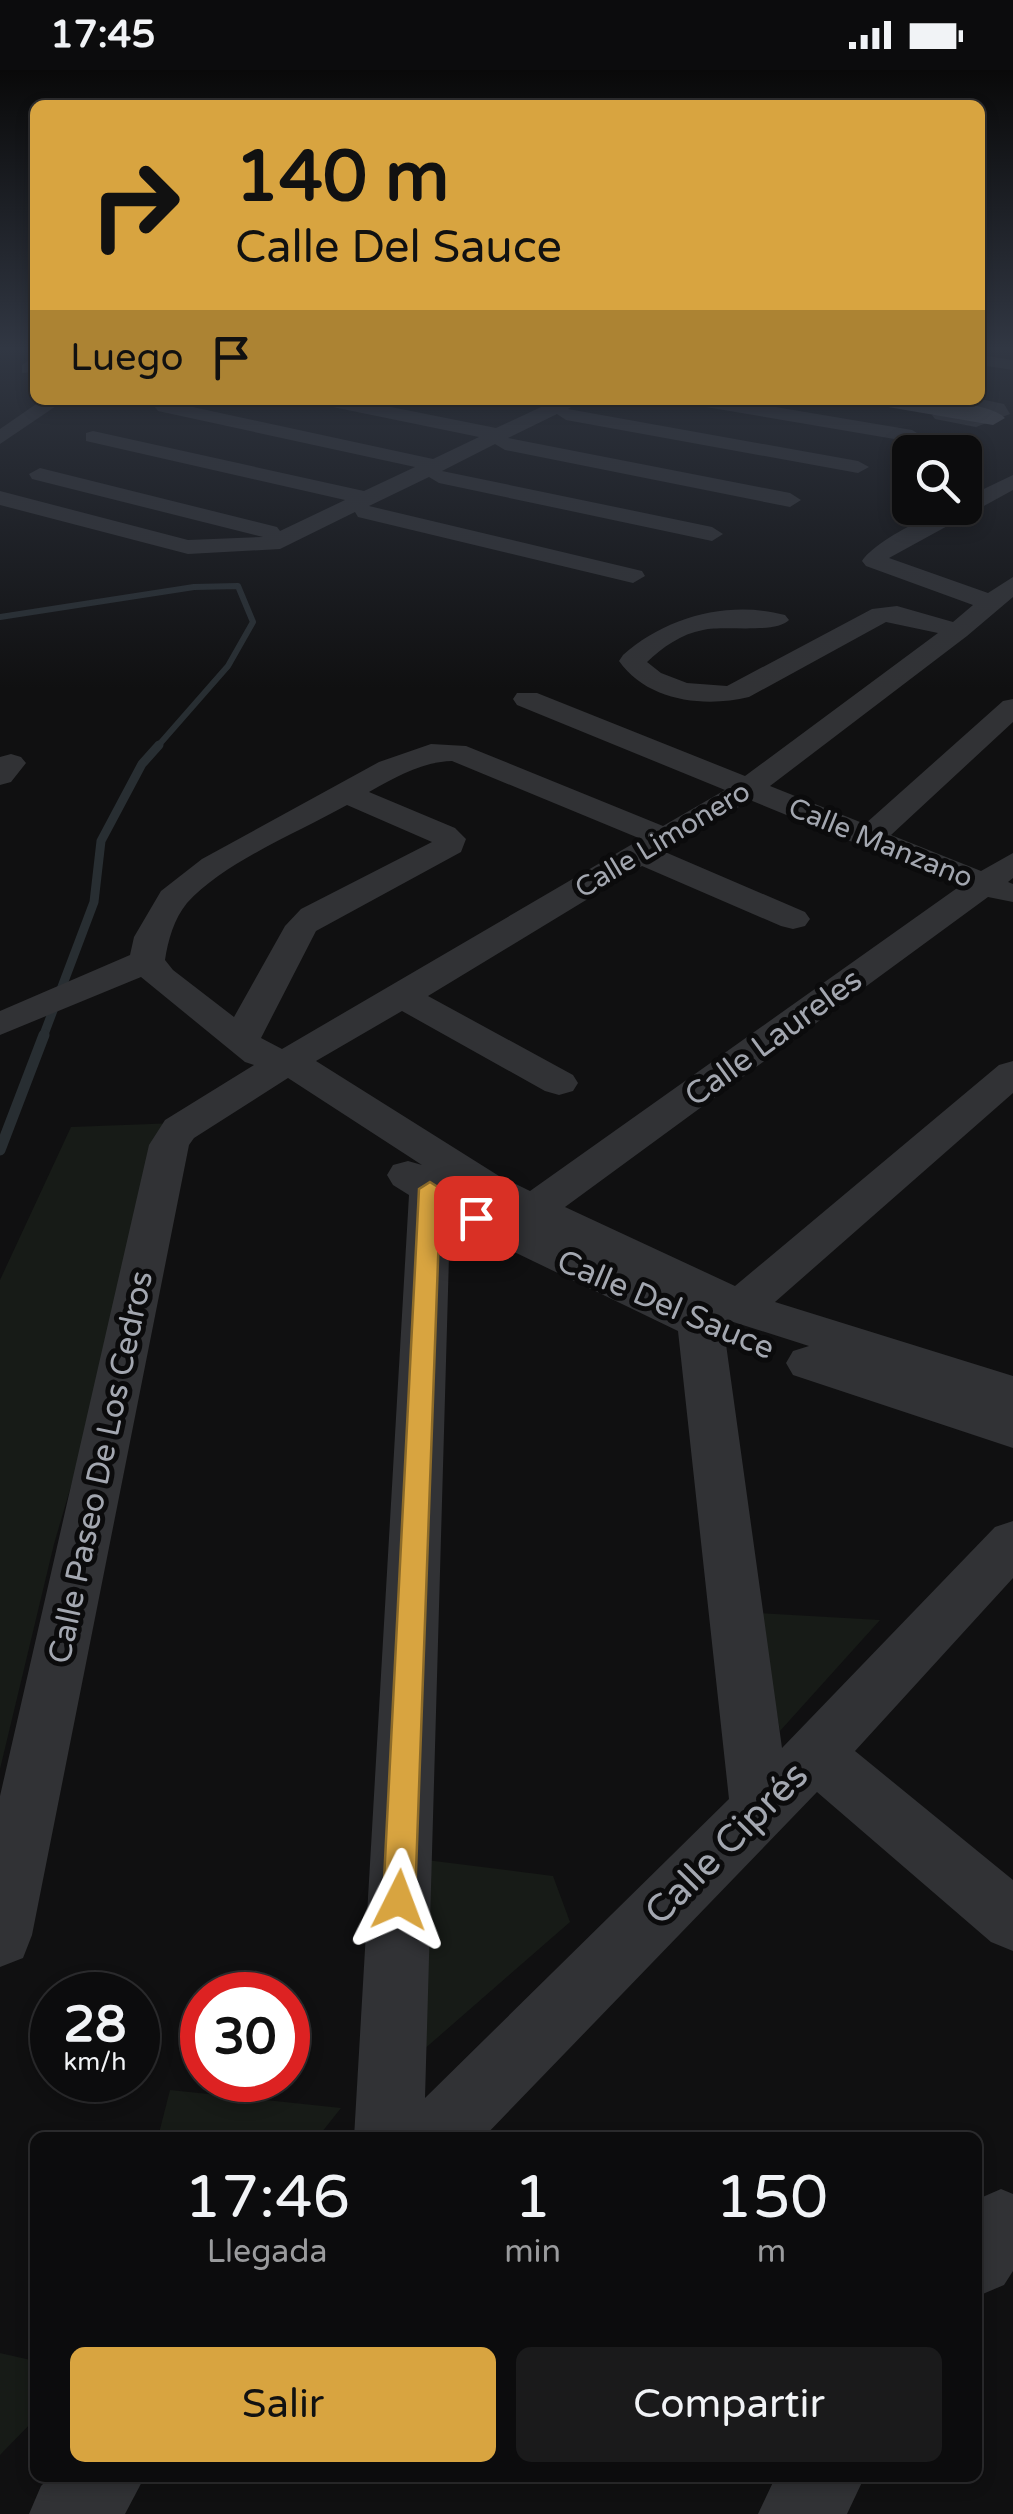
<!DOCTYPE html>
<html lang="es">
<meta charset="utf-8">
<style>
body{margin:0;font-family:"Varela Round",sans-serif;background:#1a1a1b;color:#f1f3f6;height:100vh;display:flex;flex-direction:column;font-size:38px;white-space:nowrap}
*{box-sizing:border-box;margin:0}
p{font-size:32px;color:#9a9b9d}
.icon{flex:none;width:55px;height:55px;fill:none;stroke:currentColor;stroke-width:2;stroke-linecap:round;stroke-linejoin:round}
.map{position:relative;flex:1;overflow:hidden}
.details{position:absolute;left:30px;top:2062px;width:952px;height:350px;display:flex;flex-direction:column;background:#0c0c0d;border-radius:15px;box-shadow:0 5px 15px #0003,0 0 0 2px #2c2c2e}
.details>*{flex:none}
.hud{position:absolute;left:30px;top:30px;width:955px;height:305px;border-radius:15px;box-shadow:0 5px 15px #0003,0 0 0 2px #2c2c2e;background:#d8a440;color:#111;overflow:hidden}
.fabs{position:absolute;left:892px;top:365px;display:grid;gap:20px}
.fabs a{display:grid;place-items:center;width:90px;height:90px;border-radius:15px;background:#0c0c0d;box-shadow:0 5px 15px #0003,0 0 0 2px #2c2c2e;font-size:50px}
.speed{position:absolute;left:30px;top:1902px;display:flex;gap:20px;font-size:50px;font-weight:700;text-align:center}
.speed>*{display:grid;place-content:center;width:130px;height:130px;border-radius:50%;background:#0c0c0d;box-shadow:0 5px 15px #0003,0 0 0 2px #2c2c2e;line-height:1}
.speed small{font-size:25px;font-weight:400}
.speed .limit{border:15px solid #d22;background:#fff;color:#111}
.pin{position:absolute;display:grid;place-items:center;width:85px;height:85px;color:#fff;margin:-42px;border-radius:20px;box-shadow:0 5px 15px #0006}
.me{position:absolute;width:110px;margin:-55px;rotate:3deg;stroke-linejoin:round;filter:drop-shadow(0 0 8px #0008)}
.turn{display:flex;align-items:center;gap:35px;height:210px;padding:0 40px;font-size:45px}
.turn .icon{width:130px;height:130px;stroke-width:2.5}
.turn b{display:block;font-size:70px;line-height:85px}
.then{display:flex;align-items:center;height:95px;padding:0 40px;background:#0003;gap:20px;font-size:38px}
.eta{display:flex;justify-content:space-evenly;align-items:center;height:170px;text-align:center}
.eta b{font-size:60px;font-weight:600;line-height:70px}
.cta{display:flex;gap:20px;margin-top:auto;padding:20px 40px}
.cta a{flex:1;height:115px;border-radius:15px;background:#d8a440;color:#111;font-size:40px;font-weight:600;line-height:115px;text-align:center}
.cta a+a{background:#1a1a1b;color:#f1f3f6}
.status{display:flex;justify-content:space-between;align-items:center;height:70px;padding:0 50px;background:#0c0c0d;direction:ltr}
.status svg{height:28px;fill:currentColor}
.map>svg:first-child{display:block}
</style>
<div class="status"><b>17:45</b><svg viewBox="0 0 49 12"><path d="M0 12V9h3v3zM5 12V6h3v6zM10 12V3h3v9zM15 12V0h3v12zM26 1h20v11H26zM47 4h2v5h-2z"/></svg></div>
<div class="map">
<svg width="1013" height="2444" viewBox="0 0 1013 2444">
<rect width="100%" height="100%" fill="#101011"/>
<path fill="#171b17" d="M 177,1053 L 54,1474 L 0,1699 L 0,1210 L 71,1057 Z
M 759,1543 L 880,1550 L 780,1661 Z
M 402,1787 L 553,1806 L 570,1852 L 406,1995 Z
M 170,2020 L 341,2038 L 318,2067 L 158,2067 Z
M 0,2283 L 35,2291 L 35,2349 L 0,2385 Z"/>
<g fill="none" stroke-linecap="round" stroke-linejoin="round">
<path stroke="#282e32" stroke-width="6" d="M 0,547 L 194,517 L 238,516 L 253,552 L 228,596 L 157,677"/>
<path stroke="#282e32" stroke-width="9" d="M 43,967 L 94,832 L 101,771 L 142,694 L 159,675"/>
<path stroke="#282e32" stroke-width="11" d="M 0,1080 L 44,965"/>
<path fill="#313235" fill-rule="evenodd" d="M 980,285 L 1013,290 L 1013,300 L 980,295 Z
M 35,286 L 35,302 L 22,303 L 22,295 Z
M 980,329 L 1004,334 L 1010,344 L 976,357 L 935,349 L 932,345 L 942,339 L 975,345 L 986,342 L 945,334 L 942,330 Z
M 42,330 L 65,330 L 0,374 L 0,359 Z
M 318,330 L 356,330 L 496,358 L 556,330 L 581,330 L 568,339 L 858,391 L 869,397 L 858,403 L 566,350 L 557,344 L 508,368 L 790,423 L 801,430 L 790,437 L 505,380 L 495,374 L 442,401 L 712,457 L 723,464 L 712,471 L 439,413 L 429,407 L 369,436 L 642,501 L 645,506 L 633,513 L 358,447 L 355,442 L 280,479 L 188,484 L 0,435 L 0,421 L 188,470 L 263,467 L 32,409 L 29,404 L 40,398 L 277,457 L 280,461 L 345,430 L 86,371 L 86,363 L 93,361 L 364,421 L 415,397 L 158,341 L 155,337 L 165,331 L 433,389 L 479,367 L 328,336 Z
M 690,330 L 734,330 L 912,360 L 922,366 L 912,372 L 700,336 Z
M 1013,405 L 1013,420 L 889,488 L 988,523 L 1013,507 L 1013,527 L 967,566 L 770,716 L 865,754 L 1003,631 L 1013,629 L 1013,652 L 891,765 L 981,801 L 1013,783 L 1013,808 L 1008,812 L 1013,814 L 1013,832 L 988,827 L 565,1137 L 735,1216 L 999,995 L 1013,991 L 1013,1023 L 775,1232 L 1013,1306 L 1013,1378 L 793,1305 L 786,1293 L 793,1281 L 809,1276 L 727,1250 L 731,1256 L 725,1267 L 782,1678 L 995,1457 L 1013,1451 L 1013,1508 L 855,1681 L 1013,1810 L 1013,1881 L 991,1872 L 817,1722 L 483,2068 L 354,2068 L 409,1125 L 393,1115 L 387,1105 L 393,1095 L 408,1091 L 422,1095 L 288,1008 L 194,1068 L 189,1075 L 32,1865 L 23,1888 L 0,1897 L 0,1726 L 149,1075 L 165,1050 L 254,995 L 245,992 L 141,907 L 0,965 L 0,941 L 130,885 L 134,867 L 161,821 L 202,789 L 379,692 L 431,674 L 466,676 L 663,756 L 725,720 L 517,635 L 513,629 L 517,623 L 537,623 L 745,706 L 938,563 L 886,552 L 749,627 C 704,638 647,631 619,591 L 623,585 C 666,547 728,530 785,545 L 789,550 C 776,564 724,555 703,560 C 681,564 663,577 647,592 L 661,603 L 687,613 L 727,616 L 872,539 L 897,536 L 953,552 L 973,535 L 866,496 L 862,491 C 877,469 939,438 965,438 L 965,428 ZM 452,691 L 641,769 L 282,979 L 261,968 L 316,861 L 461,782 L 466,769 L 455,758 L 369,722 C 396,707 421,692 452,691 ZM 750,730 L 960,816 L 530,1121 L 499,1106 L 316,991 L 402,941 L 545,1021 L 559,1025 L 573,1021 L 578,1013 L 573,1005 L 428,926 L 642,796 L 781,856 L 793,859 L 805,856 L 810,849 L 805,842 L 665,782 ZM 347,735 L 432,772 L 301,839 L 285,856 L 234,947 L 173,900 L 165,890 C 168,870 174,849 187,833 C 224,792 299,762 347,735 ZM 450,1151 L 678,1261 L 729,1729 L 425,2028 Z
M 11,684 L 21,687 L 26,693 L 11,712 L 0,715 L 0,687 Z
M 1001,2119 L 1013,2124 L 1013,2201 L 1004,2215 L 978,2226 L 978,2129 Z
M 49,2408 L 144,2408 L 125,2444 L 29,2444 L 41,2416 Z
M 775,2408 L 864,2408 L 847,2444 L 758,2444 Z"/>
<path fill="#4d4f54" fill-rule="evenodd" d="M 876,330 C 905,330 985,328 1005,348 L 993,355 L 888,337 Z"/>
</g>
<linearGradient id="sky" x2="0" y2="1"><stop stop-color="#090909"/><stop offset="0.45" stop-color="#313743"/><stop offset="1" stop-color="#313743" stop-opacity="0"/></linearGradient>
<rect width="1013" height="618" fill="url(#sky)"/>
<path fill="#d8a440" stroke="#8c6b2a" stroke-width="2.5" d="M 430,1112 L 487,1148 L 476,1156 L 440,1135 L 415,1830 L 410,1842 L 399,1846 L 388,1842 L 383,1830 L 419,1119 Z"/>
<g text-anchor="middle" stroke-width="10" stroke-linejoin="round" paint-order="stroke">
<g font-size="28" fill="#a3a7b0" stroke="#0b0b0c">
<text transform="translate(662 769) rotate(-31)" y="10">Calle Limonero</text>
<text transform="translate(881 772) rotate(22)" y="10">Calle Manzano</text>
</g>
<g font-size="32" fill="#a3a7b0" stroke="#0b0b0c">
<text transform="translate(773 967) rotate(-36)" y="11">Calle Laureles</text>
<text transform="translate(666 1234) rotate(23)" y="11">Calle Del Sauce</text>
<text transform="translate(100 1397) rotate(-78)" y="11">Calle Paseo De Los Cedros</text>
</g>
<g font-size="38" fill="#a3a7b0" stroke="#0b0b0c">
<text transform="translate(726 1773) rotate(-45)" y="13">Calle Ciprés</text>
</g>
</g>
</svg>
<div class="fabs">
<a><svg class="icon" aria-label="search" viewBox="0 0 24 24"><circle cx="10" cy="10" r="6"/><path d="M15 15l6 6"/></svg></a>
</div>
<div class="speed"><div>28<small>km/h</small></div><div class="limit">30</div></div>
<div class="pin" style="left:476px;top:1148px;background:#d93025"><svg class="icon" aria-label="arrive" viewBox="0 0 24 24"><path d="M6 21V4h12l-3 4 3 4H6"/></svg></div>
<svg class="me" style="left:399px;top:1830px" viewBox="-20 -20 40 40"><path d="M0-17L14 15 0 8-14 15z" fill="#d8a440" stroke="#fff" stroke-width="4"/></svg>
<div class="hud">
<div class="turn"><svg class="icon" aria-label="right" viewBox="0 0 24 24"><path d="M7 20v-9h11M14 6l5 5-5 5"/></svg><div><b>140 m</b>Calle Del Sauce</div></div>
<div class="then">Luego<svg class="icon" aria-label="arrive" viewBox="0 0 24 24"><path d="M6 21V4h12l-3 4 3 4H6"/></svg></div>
</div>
<section class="details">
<div class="eta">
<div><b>17:46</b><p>Llegada</p></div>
<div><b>1</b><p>min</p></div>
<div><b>150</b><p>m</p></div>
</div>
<div class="cta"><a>Salir</a><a>Compartir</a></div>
</section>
</div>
